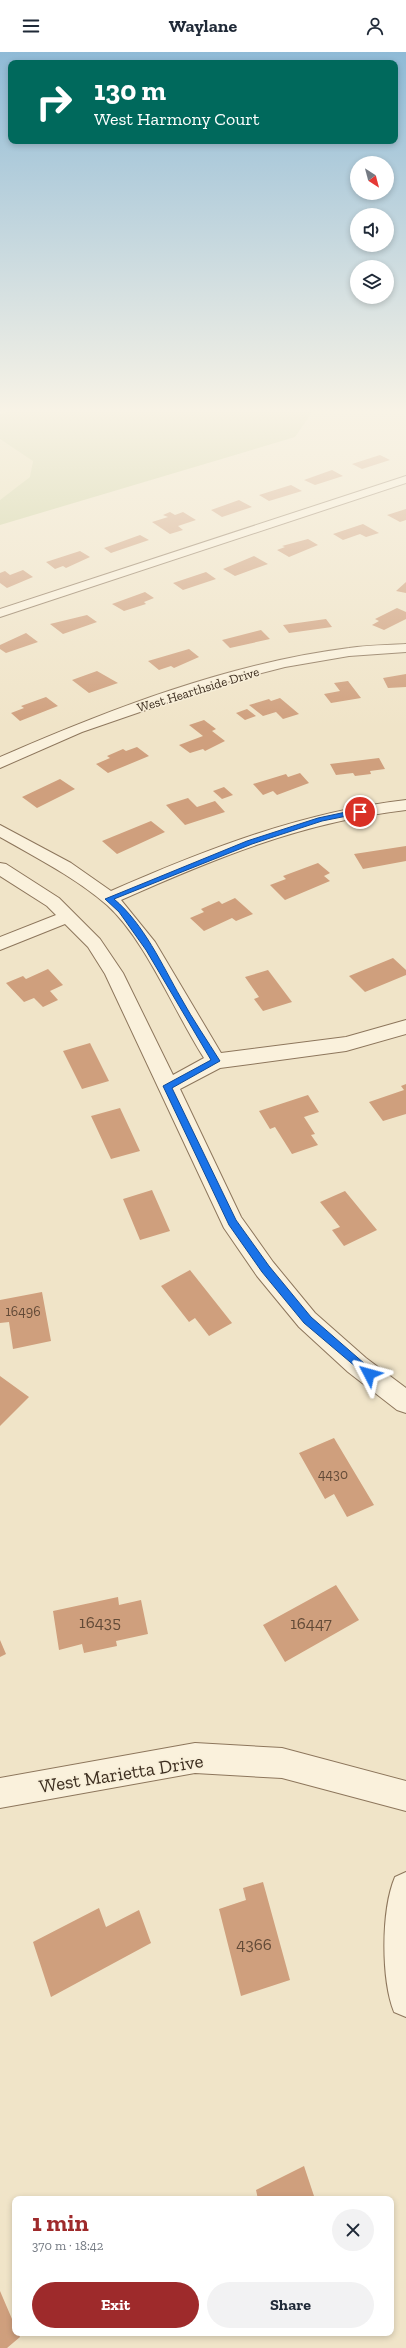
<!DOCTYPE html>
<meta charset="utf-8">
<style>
body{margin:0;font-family:"Zilla Slab",serif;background:#f2f2f3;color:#1f2937;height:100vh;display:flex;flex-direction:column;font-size:15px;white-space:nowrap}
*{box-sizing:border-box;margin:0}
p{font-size:13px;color:#747a83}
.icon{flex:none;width:22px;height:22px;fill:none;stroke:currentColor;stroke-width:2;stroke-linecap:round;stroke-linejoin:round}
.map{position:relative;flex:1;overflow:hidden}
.details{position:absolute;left:12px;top:2144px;width:382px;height:140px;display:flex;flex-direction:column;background:#fff;border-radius:8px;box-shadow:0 2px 6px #0003}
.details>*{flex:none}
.top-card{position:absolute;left:8px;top:8px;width:390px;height:84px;border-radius:8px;box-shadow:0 2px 6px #0003;background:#00695c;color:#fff;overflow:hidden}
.needle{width:26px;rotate:144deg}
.buttons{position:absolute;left:350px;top:104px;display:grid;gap:8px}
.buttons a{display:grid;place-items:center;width:44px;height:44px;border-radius:50%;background:#fff;box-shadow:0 2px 6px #0003;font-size:20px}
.pin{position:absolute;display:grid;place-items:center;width:34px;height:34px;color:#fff;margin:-17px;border:2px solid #fff;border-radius:50%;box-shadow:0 1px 4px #0007}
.me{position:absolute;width:44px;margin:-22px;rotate:309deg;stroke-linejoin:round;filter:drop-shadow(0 0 3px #0008)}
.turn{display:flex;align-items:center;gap:14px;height:84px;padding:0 20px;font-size:18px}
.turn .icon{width:52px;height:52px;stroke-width:2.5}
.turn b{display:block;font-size:28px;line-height:34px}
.round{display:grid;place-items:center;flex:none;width:42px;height:42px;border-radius:21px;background:#f2f2f3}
.head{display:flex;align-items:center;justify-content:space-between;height:68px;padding:0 20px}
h1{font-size:24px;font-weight:700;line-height:30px;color:#9e2a2b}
.primary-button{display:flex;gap:8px;margin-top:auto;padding:8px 20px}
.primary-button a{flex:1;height:46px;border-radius:24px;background:#9e2a2b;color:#fff;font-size:16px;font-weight:700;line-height:46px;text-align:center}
.primary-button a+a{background:#f2f2f3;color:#1f2937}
header{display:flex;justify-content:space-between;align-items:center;height:52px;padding:0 20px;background:#fff;font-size:18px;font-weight:700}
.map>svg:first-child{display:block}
</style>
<header><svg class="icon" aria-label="menu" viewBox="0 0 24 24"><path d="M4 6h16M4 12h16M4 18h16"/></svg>Waylane<svg class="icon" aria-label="person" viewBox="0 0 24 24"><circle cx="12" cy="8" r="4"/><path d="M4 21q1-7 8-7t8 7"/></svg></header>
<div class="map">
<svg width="406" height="2296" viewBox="0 0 406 2296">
<rect width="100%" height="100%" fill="#f0e4c8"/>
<path fill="#e6deb5" d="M 0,387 L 33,408 L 31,425 L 0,448 Z"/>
<path fill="#c9cf9b" d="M 24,356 L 315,356 L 295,385 L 0,473 L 0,448 L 30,425 L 33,409 L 0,387 L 0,362 Z"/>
<path fill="#cf9f7d" d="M 380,403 L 390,408 L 362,417 L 352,412 Z
M 332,418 L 343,424 L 315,433 L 304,428 Z
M 291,433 L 302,439 L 269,449 L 259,443 Z
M 239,448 L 252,455 L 222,465 L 211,458 Z
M 406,457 L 406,468 L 400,470 L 387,463 Z
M 170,460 L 175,463 L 183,460 L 196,468 L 178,474 L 183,478 L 170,482 L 152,470 L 168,465 L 163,463 Z
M 363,472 L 379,481 L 366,485 L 360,482 L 343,488 L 333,482 Z
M 140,483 L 149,488 L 111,501 L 104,496 Z
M 308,487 L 318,493 L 289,505 L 277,498 L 285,495 L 282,494 Z
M 80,499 L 90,505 L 66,516 L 63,514 L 55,517 L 46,510 Z
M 254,504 L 268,512 L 235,524 L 223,517 Z
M 23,518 L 33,525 L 7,536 L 0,531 L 0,521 L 5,519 L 10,523 Z
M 206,520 L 216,527 L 183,538 L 173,531 Z
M 406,530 L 406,541 L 396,539 Z
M 145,540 L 154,546 L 144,550 L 146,552 L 124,559 L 112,552 Z
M 397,556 L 406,560 L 406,567 L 384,578 L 372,573 L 379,569 L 375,567 Z
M 87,563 L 97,570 L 63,582 L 50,572 Z
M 326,567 L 332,575 L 289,581 L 283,573 Z
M 261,578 L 270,587 L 230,596 L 222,588 Z
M 26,581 L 38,590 L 6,601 L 0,597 L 0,593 Z
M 189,597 L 199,605 L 174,616 L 171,614 L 159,618 L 148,609 Z
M 97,619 L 118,631 L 89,641 L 72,628 Z
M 406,622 L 406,635 L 388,636 L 383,626 Z
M 348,629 L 361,646 L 331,651 L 324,642 L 340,639 L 334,631 Z
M 46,645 L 58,654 L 20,669 L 11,661 L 24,656 L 21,654 Z
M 280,646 L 299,662 L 283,667 L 276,660 L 263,664 L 249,653 L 269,647 L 271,649 Z
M 247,657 L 256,664 L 245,668 L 236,661 Z
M 204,668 L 216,677 L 212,679 L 225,689 L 205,699 L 203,697 L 190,701 L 179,693 L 203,684 L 189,673 Z
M 137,695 L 149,704 L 108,721 L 96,712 L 110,706 L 107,704 L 123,697 L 126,699 Z
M 379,706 L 385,717 L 370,719 L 371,722 L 355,724 L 353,721 L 336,723 L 330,712 Z
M 300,721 L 309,731 L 277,743 L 273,739 L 263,743 L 253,732 L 286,722 L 288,725 Z
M 60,727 L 75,737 L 37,756 L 22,745 Z
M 224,735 L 233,743 L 222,747 L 213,739 Z
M 188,746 L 197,755 L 215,749 L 225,760 L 185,773 L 166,753 Z
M 151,769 L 165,780 L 117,802 L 102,789 Z
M 406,794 L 406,809 L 363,817 L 354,802 Z
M 318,811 L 330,821 L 324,824 L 330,829 L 285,848 L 270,833 L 286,827 L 283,824 Z
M 235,846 L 253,862 L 236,869 L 232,866 L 204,879 L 190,866 L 204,860 L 201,857 L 219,849 L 222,852 Z
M 393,906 L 406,918 L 406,923 L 365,940 L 349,924 Z
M 48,917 L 63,933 L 50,939 L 58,948 L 43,955 L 34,946 L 24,950 L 6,931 L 23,924 L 26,927 Z
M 268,918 L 292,950 L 263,959 L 254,947 L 259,945 L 245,925 Z
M 90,991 L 109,1029 L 82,1037 L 63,999 Z
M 406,1032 L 406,1062 L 383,1069 L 369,1050 L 404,1038 L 401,1034 Z
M 308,1043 L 319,1060 L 304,1065 L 315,1082 L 311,1083 L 318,1093 L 292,1102 L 275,1075 L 270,1077 L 259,1059 Z
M 120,1056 L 140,1099 L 111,1107 L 91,1064 Z
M 152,1138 L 170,1179 L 140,1188 L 123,1147 Z
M 345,1139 L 377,1178 L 344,1194 L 332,1178 L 340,1175 L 320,1150 Z
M 190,1218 L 232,1271 L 209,1284 L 195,1266 L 189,1270 L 161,1234 Z
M 42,1240 L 51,1289 L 13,1297 L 9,1270 L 0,1271 L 0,1248 Z
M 0,1324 L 29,1345 L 0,1374 Z
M 334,1386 L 374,1453 L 347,1465 L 334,1442 L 325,1447 L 299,1401 Z
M 336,1533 L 359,1568 L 285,1610 L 263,1573 Z
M 118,1545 L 119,1553 L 141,1548 L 148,1582 L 116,1589 L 117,1594 L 84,1601 L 82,1592 L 59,1598 L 53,1559 Z
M 0,1588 L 6,1602 L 0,1605 Z
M 263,1830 L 290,1928 L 241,1944 L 219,1857 L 246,1848 L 243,1836 Z
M 99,1856 L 106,1875 L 139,1858 L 151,1891 L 51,1945 L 33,1890 Z
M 304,2114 L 315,2147 L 258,2147 L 256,2138 Z
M 0,2239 L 15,2274 L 15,2281 L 18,2281 L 20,2285 L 7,2296 L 0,2296 Z"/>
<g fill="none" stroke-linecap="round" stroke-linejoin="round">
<g stroke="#8d765c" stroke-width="2">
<path id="minor" d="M 406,424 L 406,431 L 0,565 L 0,557 Z
M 406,592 L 406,600 L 349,604 L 285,615 L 227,630 L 82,680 L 0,716 L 0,705 C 110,657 229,611 349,596 C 368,593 387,593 406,592 Z
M 406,748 L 406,758 C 302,770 216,806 121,848 L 155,890 L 221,1001 L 346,985 L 406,968 L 406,982 L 346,999 L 220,1016 L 180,1037 L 241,1165 L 273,1210 L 315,1261 L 366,1306 L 406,1336 L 406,1361 L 397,1358 L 348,1320 L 299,1275 L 257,1224 L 224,1176 L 105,922 L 88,895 L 65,872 L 0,898 L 0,885 L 56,863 L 47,854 L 0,824 L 0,811 L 6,812 L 59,846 L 100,887 L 123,921 L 173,1023 L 204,1006 C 175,961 145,887 107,853 C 76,826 37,806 0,785 L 0,773 L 71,811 L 111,839 C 207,797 302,760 406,748 Z
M 195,1691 L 282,1696 L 406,1729 L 406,1759 L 282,1726 L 195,1721 L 0,1756 L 0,1726 Z
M 406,1820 L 406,1965 L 394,1960 C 381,1927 381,1858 395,1825 Z"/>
</g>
<use href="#minor" fill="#faf1dc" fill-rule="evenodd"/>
</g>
<linearGradient id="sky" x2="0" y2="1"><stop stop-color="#8fbad6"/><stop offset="0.53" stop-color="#f8f3e6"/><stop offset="1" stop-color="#f8f3e6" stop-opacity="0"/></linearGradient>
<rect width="406" height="677" fill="url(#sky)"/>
<path fill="#1a73e8" stroke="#114b97" d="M 360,757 L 362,761 L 322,769 L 252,792 L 114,847 C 144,872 162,913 181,946 C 193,968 207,988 220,1009 L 172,1036 L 236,1168 L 269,1214 L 311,1265 L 373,1319 L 374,1322 L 369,1326 L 304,1271 L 262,1220 L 229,1173 L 163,1034 L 211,1008 L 146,898 L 119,860 L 105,847 L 247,789 L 318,766 Z"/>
<g text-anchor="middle" stroke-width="3" stroke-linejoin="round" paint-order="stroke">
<g font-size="13" fill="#3d2e20" stroke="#f7eed8">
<text transform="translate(198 637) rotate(-17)" y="5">West Hearthside Drive</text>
</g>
<g font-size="14" fill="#624a37">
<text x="23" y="1264">16496</text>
<text x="333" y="1427">4430</text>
</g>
<g font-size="17" fill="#624a37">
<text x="100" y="1576">16435</text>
<text x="311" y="1577">16447</text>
<text x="254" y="1898">4366</text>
</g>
<g font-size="19" fill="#3d2e20" stroke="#f7eed8">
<text transform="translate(121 1721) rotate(-9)" y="7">West Marietta Drive</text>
</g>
</g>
</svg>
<div class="buttons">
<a><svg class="needle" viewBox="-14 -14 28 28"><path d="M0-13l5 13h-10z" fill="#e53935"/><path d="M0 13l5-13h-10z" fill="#747a83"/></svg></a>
<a><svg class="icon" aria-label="sound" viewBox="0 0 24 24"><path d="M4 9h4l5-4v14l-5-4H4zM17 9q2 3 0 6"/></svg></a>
<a><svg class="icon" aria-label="layers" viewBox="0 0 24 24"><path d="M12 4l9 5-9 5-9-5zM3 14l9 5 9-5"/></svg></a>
</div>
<div class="pin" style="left:360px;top:760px;background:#d93025"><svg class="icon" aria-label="arrive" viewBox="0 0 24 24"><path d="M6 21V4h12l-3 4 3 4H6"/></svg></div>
<svg class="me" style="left:369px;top:1322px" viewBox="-20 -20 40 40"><path d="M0-17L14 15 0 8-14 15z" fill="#1a73e8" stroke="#fff" stroke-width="4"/></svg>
<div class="top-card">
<div class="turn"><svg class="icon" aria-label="right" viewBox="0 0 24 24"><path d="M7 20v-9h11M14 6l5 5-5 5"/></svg><div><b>130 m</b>West Harmony Court</div></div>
</div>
<section class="details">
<div class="head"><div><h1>1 min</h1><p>370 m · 18:42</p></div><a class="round"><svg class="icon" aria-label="close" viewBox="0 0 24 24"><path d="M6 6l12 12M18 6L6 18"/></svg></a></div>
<div class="primary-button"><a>Exit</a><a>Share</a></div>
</section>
</div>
